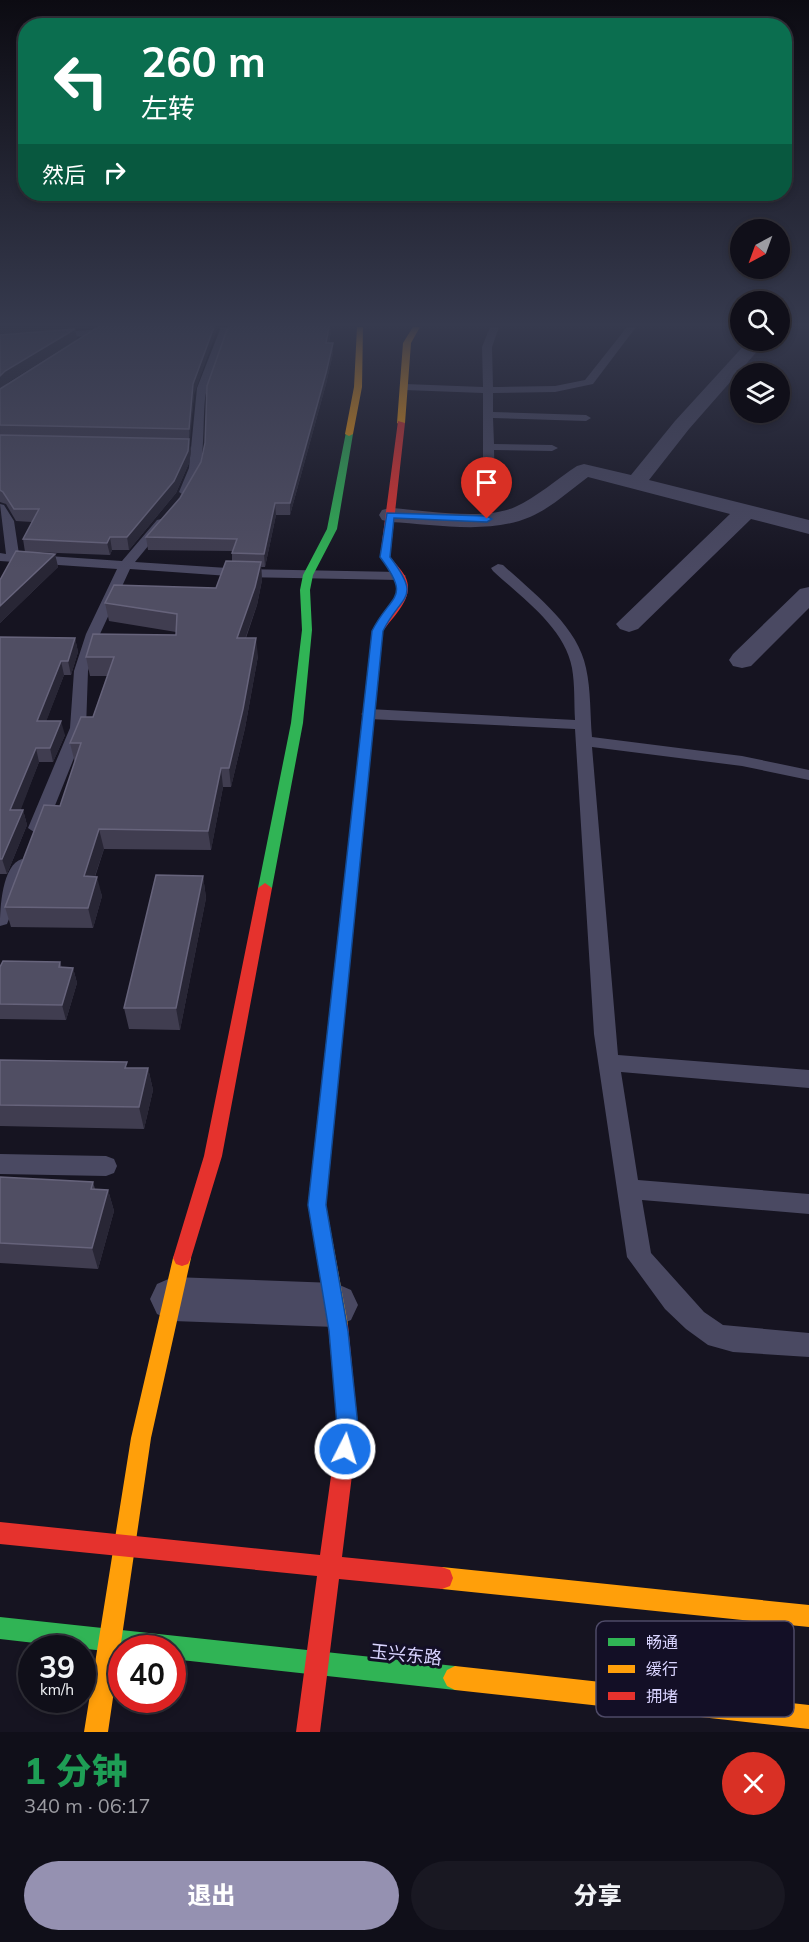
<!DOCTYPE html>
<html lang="zh">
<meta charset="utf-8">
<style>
body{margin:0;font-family:Mulish,"Noto Sans SC",sans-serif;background:#191822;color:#f1f3f6;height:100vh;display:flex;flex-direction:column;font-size:22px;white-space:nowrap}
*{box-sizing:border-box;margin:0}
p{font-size:20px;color:#9c9ca2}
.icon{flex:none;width:33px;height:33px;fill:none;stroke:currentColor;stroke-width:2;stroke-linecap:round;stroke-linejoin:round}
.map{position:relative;height:1732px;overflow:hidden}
.side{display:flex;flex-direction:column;background:#100f19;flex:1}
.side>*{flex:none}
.banner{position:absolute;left:18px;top:18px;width:774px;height:183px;border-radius:24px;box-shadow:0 3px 9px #0003,0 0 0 2px #302f38;background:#0b6e4f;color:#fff;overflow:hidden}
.needle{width:39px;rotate:221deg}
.controls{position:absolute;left:730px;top:219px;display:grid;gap:12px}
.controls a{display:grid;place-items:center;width:60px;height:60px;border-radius:50%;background:#100f19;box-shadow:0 3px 9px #0003,0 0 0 2px #302f38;font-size:30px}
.speed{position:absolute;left:18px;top:1635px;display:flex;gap:12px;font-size:30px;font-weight:700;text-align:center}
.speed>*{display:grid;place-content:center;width:78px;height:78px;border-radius:50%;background:#100f19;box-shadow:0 3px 9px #0003,0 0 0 2px #302f38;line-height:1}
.speed small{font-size:15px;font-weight:400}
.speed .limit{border:9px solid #d22;background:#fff;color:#111}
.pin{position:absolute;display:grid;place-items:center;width:51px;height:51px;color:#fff;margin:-62px -26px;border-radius:50% 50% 50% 0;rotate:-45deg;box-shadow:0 0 6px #0007}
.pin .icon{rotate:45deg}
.me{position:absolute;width:66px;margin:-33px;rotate:5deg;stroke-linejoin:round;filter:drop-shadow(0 0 4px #0008)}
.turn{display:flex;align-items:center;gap:21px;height:126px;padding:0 24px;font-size:27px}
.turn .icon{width:78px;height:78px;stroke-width:2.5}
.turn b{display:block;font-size:42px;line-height:51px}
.then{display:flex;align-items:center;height:57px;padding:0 24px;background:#0003;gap:12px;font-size:22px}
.round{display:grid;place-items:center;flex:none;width:63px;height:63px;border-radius:32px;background:#191822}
.headline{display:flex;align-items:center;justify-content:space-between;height:102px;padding:0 24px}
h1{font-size:36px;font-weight:800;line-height:45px;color:#1e9e55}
.button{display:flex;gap:12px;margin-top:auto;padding:12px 24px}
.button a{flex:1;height:69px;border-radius:36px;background:#9591b1;color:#fff;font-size:24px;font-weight:800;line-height:69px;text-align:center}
.button a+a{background:#191822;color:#f1f3f6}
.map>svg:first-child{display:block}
</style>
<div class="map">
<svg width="809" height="1732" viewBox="0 0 809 1732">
<rect width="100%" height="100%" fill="#161421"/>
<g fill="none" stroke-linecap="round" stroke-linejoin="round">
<path fill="#4a4962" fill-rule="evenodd" d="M 221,327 L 230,327 C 222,349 211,371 206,393 C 201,414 209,488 185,496 L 179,492 L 189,468 L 197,388 Z
M 490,327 L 499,327 L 492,347 L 493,387 L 500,387 L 555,386 L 585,380 L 627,327 L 636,327 L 593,384 L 555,392 L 493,393 L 493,412 L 586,415 L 591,418 L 586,421 L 493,418 L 494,444 L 552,445 L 558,448 L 552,451 L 494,450 L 495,487 L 489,491 L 483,487 L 483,393 L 405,390 L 400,387 L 405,384 L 483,387 L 482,347 Z
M 112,328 L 117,331 L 115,333 L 53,339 L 48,336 L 53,333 Z
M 0,504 L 4,505 L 14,521 L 19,554 L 122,561 L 157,520 L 161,519 L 167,523 L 135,562 L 243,569 L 399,572 L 406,576 L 399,580 L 243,577 L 130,569 L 100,634 L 88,671 L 86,728 L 46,828 L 37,834 L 28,828 L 70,728 L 74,671 L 86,634 L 117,569 L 0,561 L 0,553 L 6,554 Z
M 498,564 L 503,565 C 533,593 578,626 586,668 C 591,690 590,715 592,737 L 742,756 L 809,770 L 809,780 L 742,766 L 592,747 L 618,1055 L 809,1070 L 809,1088 L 621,1072 L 638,1180 L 809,1194 L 809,1214 L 642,1200 L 651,1253 L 704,1312 L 723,1325 L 809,1333 L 809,1357 L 733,1352 L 708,1345 L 686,1329 L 665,1309 L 627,1257 L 594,1034 L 575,729 L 369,719 L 361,714 L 369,709 L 575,720 C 574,703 575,685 572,668 C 565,628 521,597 493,571 L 491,568 Z
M 22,859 L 31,865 L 9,919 L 7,924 L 0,926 C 0,908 2,865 22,859 Z
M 0,1154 L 106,1156 L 114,1159 L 117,1166 L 114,1173 L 106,1176 L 0,1174 Z"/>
<path fill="#4a4962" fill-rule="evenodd" d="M 749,340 L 767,340 L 689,429 L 649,480 L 809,520 L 809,534 L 751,519 L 638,629 L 629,632 L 620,629 L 616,624 L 730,514 L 588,477 C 569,491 551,508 530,517 C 488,535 434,524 390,522 L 382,520 L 379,515 L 382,510 L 390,508 C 424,510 484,521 515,507 C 537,497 557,479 577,466 L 584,464 L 631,475 L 675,421 Z
M 809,587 L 809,608 L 751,666 L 742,668 L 733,666 L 729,660 L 733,654 L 800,589 Z
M 173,1277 L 335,1283 L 351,1290 L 358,1305 L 351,1320 L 335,1327 L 173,1321 L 157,1314 L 150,1299 L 157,1284 Z"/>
<path fill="#30b455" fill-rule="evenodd" d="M 346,432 L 353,434 L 337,529 L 313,575 L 310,590 L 312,630 L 303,723 L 272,888 L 265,893 L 258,888 L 291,723 L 302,630 L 300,590 L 303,575 L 327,529 Z
M 0,1617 L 455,1666 L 463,1670 L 467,1678 L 463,1686 L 455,1690 L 172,1659 L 172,1648 L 122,1648 L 122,1653 L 0,1639 Z"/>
<path fill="#ff9f0a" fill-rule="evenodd" d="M 357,327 L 363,327 L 362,387 L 353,434 L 349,436 L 345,434 L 354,387 Z
M 413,327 L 420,327 L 411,343 L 405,423 L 401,425 L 397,423 L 403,343 Z
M 349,895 L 356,900 L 326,1205 L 348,1325 L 345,1331 L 338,1334 L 331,1331 L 328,1325 L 308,1205 L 342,900 Z
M 182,1250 L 188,1252 L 191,1258 L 151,1438 L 108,1732 L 84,1732 L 131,1438 L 173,1258 L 176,1252 Z
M 442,1567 L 809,1605 L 809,1627 L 442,1589 L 434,1586 L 431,1578 L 434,1570 Z
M 455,1666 L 809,1705 L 809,1729 L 455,1690 L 447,1686 L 443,1678 L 447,1670 Z"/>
<path fill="#e5322d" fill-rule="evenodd" d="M 398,421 L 405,423 L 390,557 C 395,563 401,569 405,576 C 416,597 394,615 383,631 L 356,900 L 349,905 L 342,900 L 373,631 C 383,616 406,596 395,576 C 391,569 385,564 380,557 Z
M 265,883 L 272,888 L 222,1156 L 191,1258 L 188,1264 L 182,1266 L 176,1264 L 173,1258 L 204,1156 L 258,888 Z
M 338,1316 L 345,1319 L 348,1325 L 358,1426 L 342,1557 L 442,1567 L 450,1570 L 453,1578 L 450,1586 L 442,1589 L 339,1579 L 320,1732 L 296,1732 L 317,1576 L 0,1544 L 0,1522 L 320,1555 L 338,1426 L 328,1325 L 331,1319 Z"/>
</g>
<path fill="#403d50" d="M 0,327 L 75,329 L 77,339 L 8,382 L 1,388 L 194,395 L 189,441 L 191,451 L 189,463 L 176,493 L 129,550 L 112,550 L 110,555 L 32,552 L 55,554 L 58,567 L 0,623 L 0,580 L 25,552 L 23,539 L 32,522 L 16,521 L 6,504 L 0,502 Z
M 228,327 L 331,327 L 331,332 L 329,343 L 333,343 L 333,353 L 326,384 L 290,515 L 276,515 L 265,567 L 261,567 L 262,580 L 257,605 L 246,638 L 258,656 L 245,728 L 231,787 L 223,787 L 211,850 L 104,849 L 95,877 L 102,896 L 93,928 L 11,927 L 5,907 L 60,806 L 75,763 L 70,743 L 93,717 L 108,676 L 90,676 L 86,657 L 176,635 L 176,632 L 109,621 L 105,603 L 216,588 L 232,561 L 232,551 L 148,550 L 146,537 L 180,498 L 201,462 L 205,443 Z
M 0,637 L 75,638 L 78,652 L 71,675 L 64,675 L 46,721 L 65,735 L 53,762 L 39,762 L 20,810 L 23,810 L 27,825 L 7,874 L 0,874 Z
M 203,876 L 206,898 L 180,1030 L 129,1029 L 124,1008 Z
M 60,962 L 62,968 L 73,968 L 77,983 L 66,1020 L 0,1019 L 0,967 Z
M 0,1060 L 128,1068 L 148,1068 L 153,1090 L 144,1129 L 0,1126 Z
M 0,1177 L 93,1182 L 95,1189 L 108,1190 L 114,1211 L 98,1269 L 0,1263 Z"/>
<path fill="#282635" d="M 0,327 L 97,327 L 75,329 L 77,339 L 8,382 L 0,390 Z
M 214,327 L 218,327 L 194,395 L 190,441 L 189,429 L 193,384 Z
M 329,327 L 331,327 L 331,332 L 326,353 L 326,343 Z
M 333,343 L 333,353 L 326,384 L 290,515 L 290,503 Z
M 189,439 L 191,451 L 189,463 L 176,493 L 129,550 L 127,537 Z
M 275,503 L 276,515 L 265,567 L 264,554 Z
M 110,537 L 112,550 L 110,555 L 107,543 Z
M 55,554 L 58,567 L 0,623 L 0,606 Z
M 261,562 L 262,580 L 257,605 L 239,656 L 237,638 Z
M 75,638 L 78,652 L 71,675 L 68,661 Z
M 256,638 L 258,656 L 245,728 L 231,787 L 229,768 Z
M 61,661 L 64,675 L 41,735 L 37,721 Z
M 61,721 L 65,735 L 53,762 L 50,748 Z
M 36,748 L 39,762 L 15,825 L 10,810 Z
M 221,768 L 223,787 L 211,850 L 208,831 Z
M 23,810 L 27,825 L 7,874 L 2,859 Z
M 99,829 L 104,849 L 88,896 L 84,876 Z
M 203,876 L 206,898 L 180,1030 L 176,1008 Z
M 97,877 L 102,896 L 93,928 L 88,908 Z
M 73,968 L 77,983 L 66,1020 L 62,1005 Z
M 148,1068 L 153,1090 L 144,1129 L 139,1107 Z
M 108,1190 L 114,1211 L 98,1269 L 92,1248 Z"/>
<path fill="#504e63" stroke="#66637b" stroke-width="1.5" d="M 98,327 L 214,327 L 193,384 L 189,429 L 0,425 L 0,389 Z
M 228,327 L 329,327 L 326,343 L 333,343 L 326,373 L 290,503 L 275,503 L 264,554 L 232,553 L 237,539 L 146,537 L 180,498 L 201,462 L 205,443 L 207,386 Z
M 75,329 L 5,371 L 0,376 L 0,335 Z
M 0,435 L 189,439 L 188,451 L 174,481 L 127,537 L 110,537 L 107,543 L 23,539 L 39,509 L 14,509 L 3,492 L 0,490 Z
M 16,551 L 55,554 L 0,606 L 0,580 Z
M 226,561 L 261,562 L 255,587 L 237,638 L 256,638 L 243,709 L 229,768 L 221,768 L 208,831 L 99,829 L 84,876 L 97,877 L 88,908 L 5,907 L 44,805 L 60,806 L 81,743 L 70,743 L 81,717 L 93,717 L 114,657 L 86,657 L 93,634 L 176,635 L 177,614 L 105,603 L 114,585 L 216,588 Z
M 0,637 L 75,638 L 68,661 L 61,661 L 37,721 L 61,721 L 50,748 L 36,748 L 10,810 L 23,810 L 2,859 L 0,859 Z
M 156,875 L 203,876 L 176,1008 L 124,1008 Z
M 3,961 L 60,962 L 59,967 L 73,968 L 62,1005 L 0,1004 L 0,967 Z
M 0,1060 L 127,1062 L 125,1068 L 148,1068 L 139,1107 L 0,1105 Z
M 0,1177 L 93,1182 L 91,1189 L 108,1190 L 92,1248 L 0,1243 Z"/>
<linearGradient id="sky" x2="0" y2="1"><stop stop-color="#0c0b12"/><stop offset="0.57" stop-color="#363a4e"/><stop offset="1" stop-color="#363a4e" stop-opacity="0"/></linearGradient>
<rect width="809" height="570" fill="url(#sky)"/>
<path fill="#1a73e8" stroke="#114b97" stroke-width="1.5" d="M 387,513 L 487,516 L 492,519 L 487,522 L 394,518 L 390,557 C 423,600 401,594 383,631 L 326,1205 L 348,1331 L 358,1426 L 352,1457 L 345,1460 L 337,1457 L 334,1449 L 337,1426 L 329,1331 L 308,1205 L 372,631 C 391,593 412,600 380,557 Z"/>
<g text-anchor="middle" stroke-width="6" stroke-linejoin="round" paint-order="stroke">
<g font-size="18" fill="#d9d4ff" stroke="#130f26">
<text transform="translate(406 1655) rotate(6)" y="6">玉兴东路</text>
</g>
</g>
<rect x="596" y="1621" width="198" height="96" rx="9" fill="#130f26" stroke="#4e4a67" stroke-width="1.5"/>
<rect x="608" y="1638" width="27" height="8" fill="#30b455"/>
<rect x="608" y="1665" width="27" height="8" fill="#ff9f0a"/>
<rect x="608" y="1692" width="27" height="8" fill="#e5322d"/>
<g font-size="16" fill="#d9d4ff">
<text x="646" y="1648">畅通</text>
<text x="646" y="1675">缓行</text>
<text x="646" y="1702">拥堵</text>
</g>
</svg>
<div class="controls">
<a><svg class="needle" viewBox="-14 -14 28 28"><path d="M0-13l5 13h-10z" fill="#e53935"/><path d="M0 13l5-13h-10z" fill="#9c9ca2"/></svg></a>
<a><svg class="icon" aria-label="search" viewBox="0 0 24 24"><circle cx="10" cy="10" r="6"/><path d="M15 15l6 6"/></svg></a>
<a><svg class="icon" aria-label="layers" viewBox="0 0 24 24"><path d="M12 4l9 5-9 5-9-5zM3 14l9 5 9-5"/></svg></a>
</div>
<div class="speed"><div>39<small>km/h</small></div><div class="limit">40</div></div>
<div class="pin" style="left:487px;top:519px;background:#d93025"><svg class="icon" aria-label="arrive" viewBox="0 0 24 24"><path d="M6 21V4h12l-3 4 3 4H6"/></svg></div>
<svg class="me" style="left:345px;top:1449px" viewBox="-20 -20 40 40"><circle r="17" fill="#1a73e8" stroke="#fff" stroke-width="3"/><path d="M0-11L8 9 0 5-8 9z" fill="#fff"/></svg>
<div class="banner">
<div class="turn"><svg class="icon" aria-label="left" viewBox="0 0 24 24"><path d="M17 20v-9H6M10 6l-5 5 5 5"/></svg><div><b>260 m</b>左转</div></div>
<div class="then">然后<svg class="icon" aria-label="right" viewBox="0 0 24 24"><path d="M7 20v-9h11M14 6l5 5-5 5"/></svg></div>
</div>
</div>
<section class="side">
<div class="headline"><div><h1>1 分钟</h1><p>340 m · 06:17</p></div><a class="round" style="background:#d93025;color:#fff"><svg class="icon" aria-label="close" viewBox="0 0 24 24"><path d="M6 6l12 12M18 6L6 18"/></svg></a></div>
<div class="button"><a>退出</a><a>分享</a></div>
</section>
